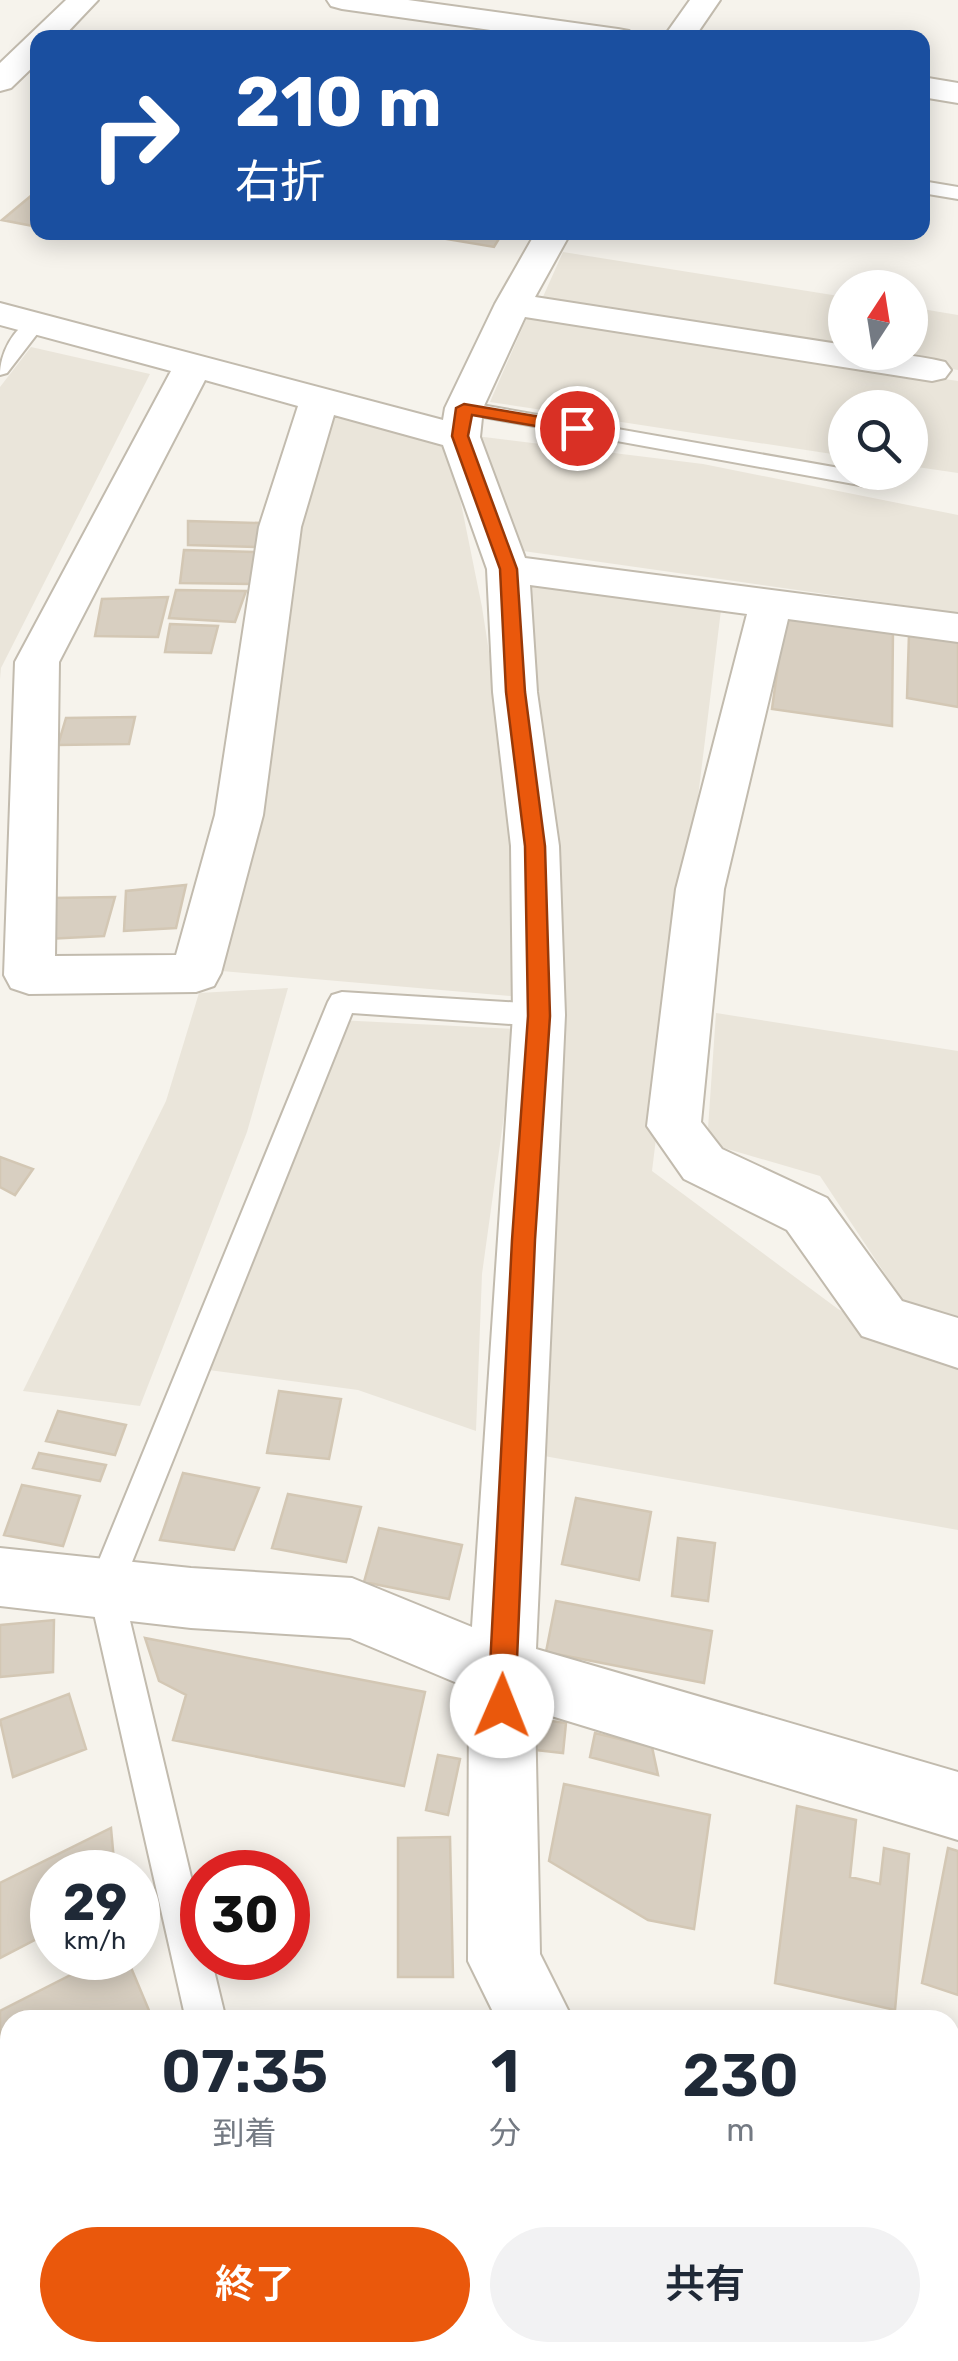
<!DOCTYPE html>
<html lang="ja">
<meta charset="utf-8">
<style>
body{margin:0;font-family:Rubik,"Noto Sans JP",sans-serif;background:#f2f2f3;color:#1f2937;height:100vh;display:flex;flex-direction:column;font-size:38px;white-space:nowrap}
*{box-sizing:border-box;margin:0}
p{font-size:32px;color:#747a83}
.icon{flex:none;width:55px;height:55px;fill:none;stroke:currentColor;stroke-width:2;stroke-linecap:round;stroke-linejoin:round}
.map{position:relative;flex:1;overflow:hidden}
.drawer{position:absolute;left:0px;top:2010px;width:960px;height:352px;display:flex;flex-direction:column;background:#fff;border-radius:30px 30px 0 0;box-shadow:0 5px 25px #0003}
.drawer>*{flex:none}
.top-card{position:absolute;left:30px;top:30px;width:900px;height:210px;border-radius:20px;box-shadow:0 5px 25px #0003;background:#1a4fa0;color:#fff;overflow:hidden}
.needle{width:65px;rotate:12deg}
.fabs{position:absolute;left:828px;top:270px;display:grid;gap:20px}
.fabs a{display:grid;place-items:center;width:100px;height:100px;border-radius:50%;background:#fff;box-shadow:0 5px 25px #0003;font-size:50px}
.speed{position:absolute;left:30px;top:1850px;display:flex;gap:20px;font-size:50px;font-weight:700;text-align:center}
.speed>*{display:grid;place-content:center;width:130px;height:130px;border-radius:50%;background:#fff;box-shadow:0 5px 25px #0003;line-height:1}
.speed small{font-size:25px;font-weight:400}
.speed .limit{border:15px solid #d22;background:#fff;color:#111}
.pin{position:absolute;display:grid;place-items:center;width:85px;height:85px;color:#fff;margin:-42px;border:5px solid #fff;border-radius:50%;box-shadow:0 2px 10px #0007}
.me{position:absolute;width:110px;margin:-55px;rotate:1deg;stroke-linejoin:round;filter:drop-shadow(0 0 8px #0008)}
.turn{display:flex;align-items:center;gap:35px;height:210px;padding:0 40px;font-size:45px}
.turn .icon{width:130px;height:130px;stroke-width:2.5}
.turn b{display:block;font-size:70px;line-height:85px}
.eta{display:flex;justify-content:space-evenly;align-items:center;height:170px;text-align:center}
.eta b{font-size:60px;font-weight:600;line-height:70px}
.cta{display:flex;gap:20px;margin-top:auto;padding:20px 40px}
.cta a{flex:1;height:115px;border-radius:60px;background:#ea580c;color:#fff;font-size:40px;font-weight:600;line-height:115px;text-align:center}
.cta a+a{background:#f2f2f3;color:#1f2937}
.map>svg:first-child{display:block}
</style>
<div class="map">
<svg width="958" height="2361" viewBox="0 0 958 2361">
<rect width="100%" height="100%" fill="#f6f3ec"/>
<path fill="#eae5da" d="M 563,252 L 845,297 L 845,350 L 542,299 Z
M 910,307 L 958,315 L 958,370 L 858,353 L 910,352 Z
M 527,317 L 958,381 L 958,473 L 910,466 L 910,408 L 845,408 L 845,456 L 490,402 Z
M 31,347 L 150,374 L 1,668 L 0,679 L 0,387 Z
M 311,412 L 448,439 L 482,607 L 517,833 L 522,997 L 210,970 Z
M 476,436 L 703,464 L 958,515 L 958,613 L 516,550 Z
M 520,583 L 721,610 L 652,1171 L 838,1309 L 923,1353 L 958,1367 L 958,1530 L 544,1456 Z
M 288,988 L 247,1132 L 140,1406 L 23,1391 L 166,1101 L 199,993 Z
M 716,1013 L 958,1051 L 958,1323 L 907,1307 L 820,1176 L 707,1143 Z
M 338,1020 L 516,1029 L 482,1274 L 476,1431 L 358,1390 L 201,1369 Z"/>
<path fill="#d8cfc1" stroke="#d3c7b4" stroke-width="2.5" d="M 38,190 L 38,227 L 2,220 Z
M 405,232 L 503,232 L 494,247 Z
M 188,521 L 260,523 L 256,547 L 188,545 Z
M 184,550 L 255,552 L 251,584 L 180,583 Z
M 176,590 L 246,591 L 235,622 L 169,618 Z
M 168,597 L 158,637 L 95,636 L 102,599 Z
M 785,614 L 893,630 L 892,726 L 772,709 Z
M 170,624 L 218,626 L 211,653 L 165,652 Z
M 909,634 L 958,641 L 958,707 L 907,698 Z
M 135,717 L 129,744 L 58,745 L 66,718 Z
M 186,885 L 176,928 L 124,931 L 126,891 Z
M 115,897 L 104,936 L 47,939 L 52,898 Z
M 0,1157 L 33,1169 L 15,1195 L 0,1187 Z
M 279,1391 L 341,1399 L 329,1459 L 267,1453 Z
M 58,1411 L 126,1425 L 115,1455 L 46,1441 Z
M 39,1453 L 106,1465 L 100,1481 L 33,1468 Z
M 183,1473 L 259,1488 L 234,1550 L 160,1540 Z
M 22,1485 L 80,1496 L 63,1546 L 4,1535 Z
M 288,1494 L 361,1507 L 346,1562 L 272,1548 Z
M 576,1498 L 651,1512 L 639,1580 L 562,1564 Z
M 379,1528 L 462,1545 L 449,1599 L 364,1582 Z
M 678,1538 L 715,1543 L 708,1601 L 672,1596 Z
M 556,1601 L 712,1631 L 704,1683 L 546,1652 Z
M 54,1620 L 53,1672 L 0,1677 L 0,1625 Z
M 145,1638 L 425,1692 L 404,1786 L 173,1740 L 186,1695 L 159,1681 Z
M 69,1694 L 86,1749 L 13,1777 L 0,1720 Z
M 530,1718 L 566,1723 L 563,1753 L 526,1749 Z
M 595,1733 L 652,1747 L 658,1775 L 590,1757 Z
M 438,1755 L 460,1759 L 448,1815 L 426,1810 Z
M 564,1784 L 710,1815 L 694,1929 L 648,1920 L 549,1861 Z
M 797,1806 L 856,1820 L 850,1877 L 880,1884 L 884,1848 L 909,1854 L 895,2010 L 775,1983 Z
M 111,1828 L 115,1872 L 52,1872 L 52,1931 L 0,1958 L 0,1883 Z
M 450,1837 L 453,1977 L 398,1977 L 398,1838 Z
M 948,1848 L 958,1851 L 958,1995 L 922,1983 Z
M 104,1958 L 127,1958 L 153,2020 L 10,2020 L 10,2066 L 0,2062 L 0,2011 Z
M 950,2144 L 958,2145 L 958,2279 L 950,2277 Z
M 587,2352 L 597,2352 L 596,2361 L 543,2361 Z
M 679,2352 L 763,2352 L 767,2361 L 683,2361 Z
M 802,2352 L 883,2352 L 882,2361 L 802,2361 Z"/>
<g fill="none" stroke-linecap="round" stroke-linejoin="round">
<g stroke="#c2bbae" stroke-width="4">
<path id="lane" d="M 922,181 L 958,187 L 958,199 L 922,193 Z
M 34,319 L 44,325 L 7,373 L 0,375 C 0,354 13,327 34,319 Z
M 464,402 L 845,469 L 845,472 L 876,474 L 887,481 L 876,488 L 457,412 L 453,408 Z
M 342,992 L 539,1004 L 549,1008 L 553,1015 L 549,1022 L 539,1026 L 352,1013 L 122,1587 L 202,1923 L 202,1958 L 211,1958 L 226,2020 L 186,2020 L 88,1587 L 328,1002 L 332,995 Z
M 262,2352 L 306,2352 L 308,2361 L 264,2361 Z"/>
</g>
<g stroke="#c2bbae" stroke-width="4">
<path id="street" d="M 66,0 L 98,0 L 62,38 L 38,38 L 38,62 L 11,88 L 0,91 L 0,63 Z
M 327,0 L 408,0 L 618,29 L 629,31 L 633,38 L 547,38 L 342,9 L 331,6 Z
M 690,0 L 720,0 L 694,38 L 663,38 Z
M 922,77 L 958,83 L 958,103 L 922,97 Z
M 536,232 L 571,232 L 535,297 L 845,345 L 845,352 C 879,352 912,354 945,362 L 951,370 L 945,378 L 932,381 L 525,317 L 483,408 L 480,437 L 525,558 L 958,614 L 958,642 L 788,619 L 724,889 L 701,1122 L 722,1149 L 827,1198 L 902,1301 L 958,1318 L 958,1368 L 862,1336 L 787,1230 L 684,1179 L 647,1126 L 676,889 L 747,614 L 530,585 L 537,692 L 559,846 L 565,1015 L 536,1649 L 958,1772 L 958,1840 L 535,1711 L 540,1954 L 573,2020 L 497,2020 L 468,1961 L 469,1688 L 350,1638 L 191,1628 L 0,1606 L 0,1548 L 191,1568 L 352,1578 L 472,1627 L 513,1015 L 511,846 L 493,692 L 487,569 L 443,445 L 334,415 L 301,527 L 263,815 L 221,973 L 214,986 L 196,992 L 29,994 L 11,988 L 4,975 L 15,662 L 171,371 L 0,325 L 0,303 L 443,420 L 445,408 L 495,304 ZM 205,380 L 298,406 L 259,527 L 215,815 L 176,955 L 55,956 L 59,662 Z
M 0,2246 L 10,2250 L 10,2352 L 22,2352 L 10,2357 L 0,2353 Z
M 601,2352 L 681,2352 L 683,2361 L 603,2361 Z"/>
</g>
<use href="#lane" fill="#fff" fill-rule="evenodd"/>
<use href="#street" fill="#fff" fill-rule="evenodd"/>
</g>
<path fill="#ea580c" stroke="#983908" stroke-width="2.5" d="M 464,404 L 577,423 L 585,428 L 577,433 L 472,415 L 468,436 L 517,569 L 525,692 L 545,846 L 550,1016 L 535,1240 L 515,1706 L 511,1716 L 502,1719 L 492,1716 L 488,1706 L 512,1240 L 528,1016 L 525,846 L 506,692 L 500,569 L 452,436 L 456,408 Z"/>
</svg>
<div class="fabs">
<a><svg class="needle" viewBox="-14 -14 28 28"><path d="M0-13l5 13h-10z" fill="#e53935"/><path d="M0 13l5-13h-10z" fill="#747a83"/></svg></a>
<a><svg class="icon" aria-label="search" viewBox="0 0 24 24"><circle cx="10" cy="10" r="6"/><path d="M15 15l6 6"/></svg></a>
</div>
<div class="speed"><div>29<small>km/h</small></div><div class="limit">30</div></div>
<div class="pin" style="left:577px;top:428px;background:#d93025"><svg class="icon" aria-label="arrive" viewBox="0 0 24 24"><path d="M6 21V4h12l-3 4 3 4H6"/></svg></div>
<svg class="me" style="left:502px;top:1706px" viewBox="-20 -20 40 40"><circle r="19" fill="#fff"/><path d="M0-13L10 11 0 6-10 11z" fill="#ea580c"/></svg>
<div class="top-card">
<div class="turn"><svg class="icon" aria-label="right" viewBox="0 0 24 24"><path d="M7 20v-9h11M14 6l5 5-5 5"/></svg><div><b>210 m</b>右折</div></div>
</div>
<section class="drawer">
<div class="eta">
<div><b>07:35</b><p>到着</p></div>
<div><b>1</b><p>分</p></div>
<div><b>230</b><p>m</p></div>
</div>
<div class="cta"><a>終了</a><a>共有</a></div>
</section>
</div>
